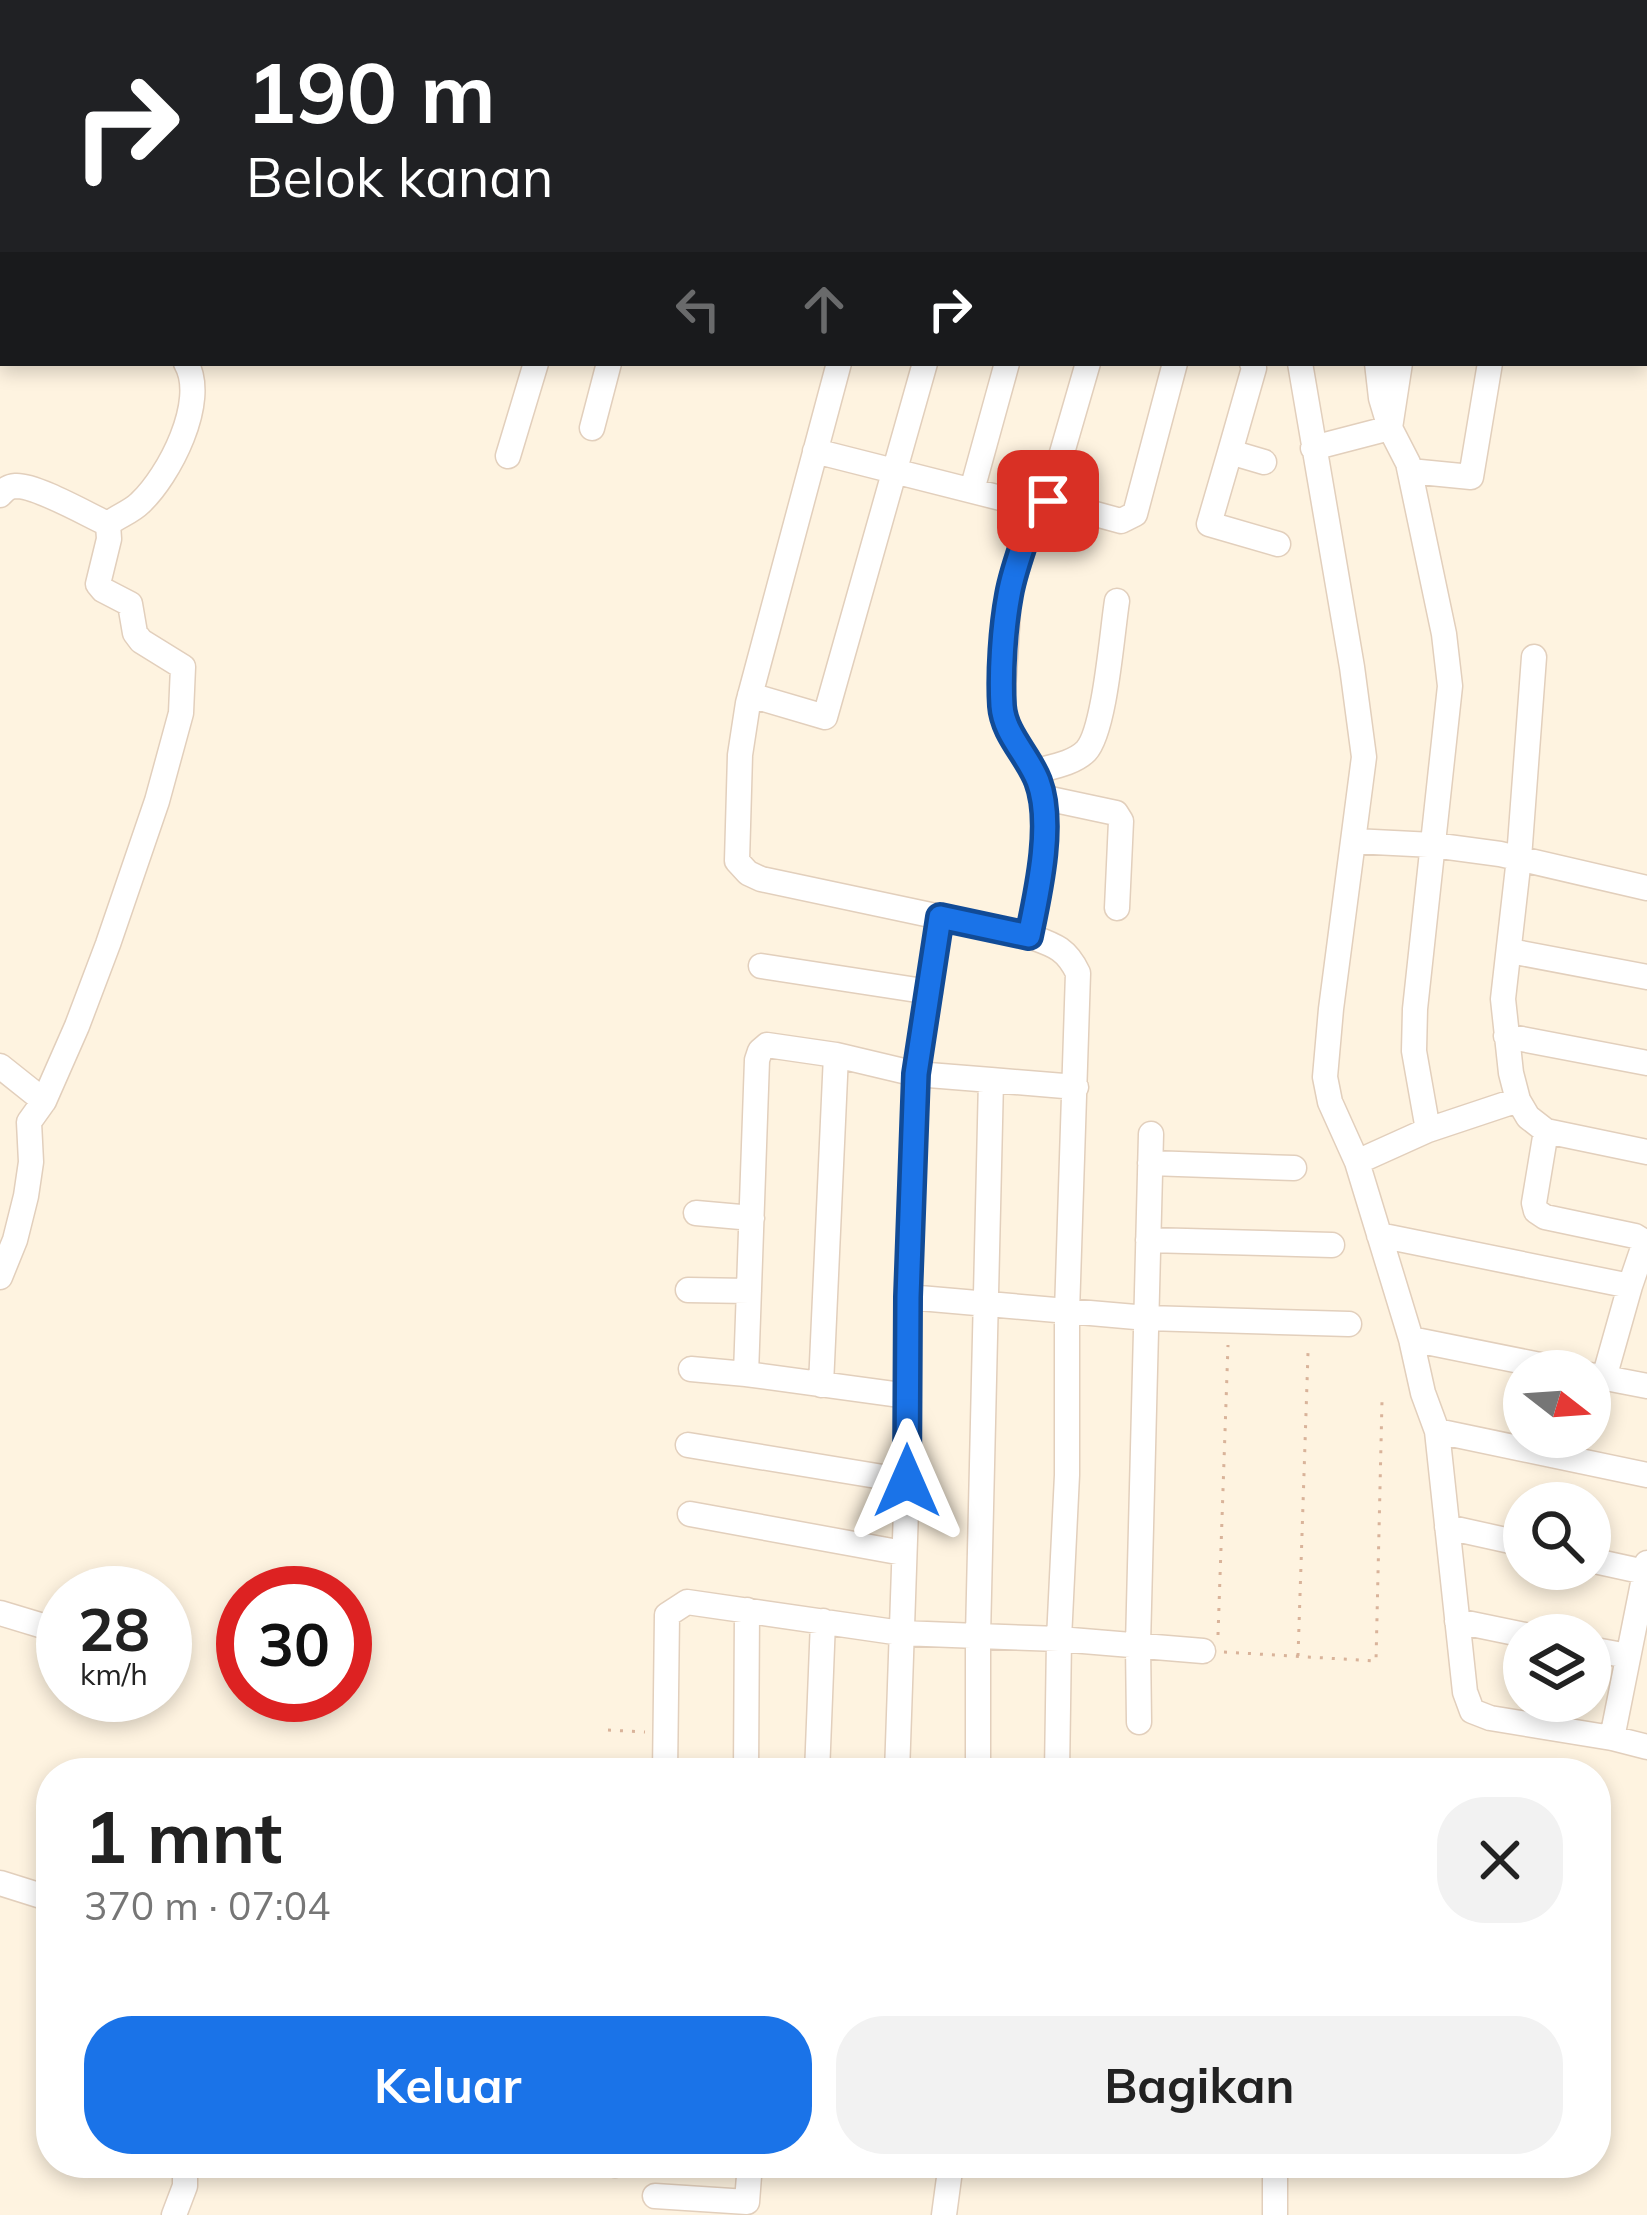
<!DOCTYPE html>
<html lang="id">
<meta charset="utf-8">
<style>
body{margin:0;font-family:Mulish,sans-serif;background:#f2f2f2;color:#222;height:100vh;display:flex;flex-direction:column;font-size:45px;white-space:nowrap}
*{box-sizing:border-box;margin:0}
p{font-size:39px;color:#767676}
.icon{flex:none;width:66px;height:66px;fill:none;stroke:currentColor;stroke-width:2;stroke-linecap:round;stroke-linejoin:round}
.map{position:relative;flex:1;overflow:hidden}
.panel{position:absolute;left:36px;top:1758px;width:1575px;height:420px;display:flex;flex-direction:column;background:#fff;border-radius:48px;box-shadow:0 6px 18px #0003}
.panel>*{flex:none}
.top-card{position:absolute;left:0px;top:0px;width:1647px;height:366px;box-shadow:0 6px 18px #0003;background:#202124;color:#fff;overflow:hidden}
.needle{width:78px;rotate:107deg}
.controls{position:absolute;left:1503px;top:1350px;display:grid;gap:24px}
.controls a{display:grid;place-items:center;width:108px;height:108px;border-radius:50%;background:#fff;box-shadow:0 6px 18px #0003;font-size:60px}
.speed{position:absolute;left:36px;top:1566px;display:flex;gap:24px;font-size:60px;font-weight:700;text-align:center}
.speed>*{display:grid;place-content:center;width:156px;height:156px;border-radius:50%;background:#fff;box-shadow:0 6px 18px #0003;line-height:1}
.speed small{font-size:30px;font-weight:400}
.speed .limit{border:18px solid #d22;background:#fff;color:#111}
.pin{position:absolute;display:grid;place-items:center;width:102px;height:102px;color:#fff;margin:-51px;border-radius:24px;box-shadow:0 6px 18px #0006}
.me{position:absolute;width:132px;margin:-66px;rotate:0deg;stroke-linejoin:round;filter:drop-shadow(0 0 9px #0008)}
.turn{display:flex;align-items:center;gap:42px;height:252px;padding:0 48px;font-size:54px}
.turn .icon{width:156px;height:156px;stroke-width:2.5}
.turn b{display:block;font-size:84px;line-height:102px}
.lanes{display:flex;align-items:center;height:114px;padding:0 48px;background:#0003;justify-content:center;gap:60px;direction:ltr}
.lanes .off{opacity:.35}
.round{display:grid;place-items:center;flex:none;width:126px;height:126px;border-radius:48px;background:#f2f2f2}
.summary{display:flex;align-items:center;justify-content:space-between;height:204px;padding:0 48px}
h1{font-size:72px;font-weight:700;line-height:90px}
.primary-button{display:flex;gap:24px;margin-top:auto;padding:24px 48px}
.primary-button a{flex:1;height:138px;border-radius:48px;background:#1a73e8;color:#fff;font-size:48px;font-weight:700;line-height:138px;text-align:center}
.primary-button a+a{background:#f2f2f2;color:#222}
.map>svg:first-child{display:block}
</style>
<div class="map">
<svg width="1647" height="2215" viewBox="0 0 1647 2215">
<rect width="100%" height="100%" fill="#fef3e0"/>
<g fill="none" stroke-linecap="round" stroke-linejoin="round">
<g stroke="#e2cfbc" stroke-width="15">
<path id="service" d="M 1585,3 L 1586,0
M 1644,33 L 1647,23
M 1644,110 L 1647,111"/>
</g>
<g stroke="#e2cfbc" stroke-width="27">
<path id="minor" d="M 311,0 L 317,3
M 527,0 L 534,3
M 727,0 L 734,3
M 217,3 L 218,0
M 408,3 L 410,0
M 776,3 L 779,0
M 1038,3 L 1039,0
M 1129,3 L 1130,0
M 1209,3 L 1210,0
M 1283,3 L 1283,0
M 1362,3 L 1362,0
M 1252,363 L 1254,368 L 1230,452 L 1264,462
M 1300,363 L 1352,667 L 1364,757 L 1331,1009 L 1325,1077 L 1330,1102 L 1357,1162 L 1411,1339 L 1423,1393 L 1437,1431 L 1465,1692 L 1472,1711 L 1490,1718 L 1612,1738 L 1647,1747
M 1377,363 L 1381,398 L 1390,428 L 1408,463 L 1444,634 L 1450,686 L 1415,1009 L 1414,1051 L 1428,1130
M 592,428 L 609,363
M 1313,448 L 1390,428 L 1400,363
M 815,451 L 1036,507
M 1230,452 L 1209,524 L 1278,544
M 508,456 L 536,363
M 1410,471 L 1471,477 L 1490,363
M 972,490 L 1007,363
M 0,495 C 6,489 7,487 16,486 C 36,485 88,515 108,524
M 1048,501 L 1088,363
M 108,524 C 118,516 131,512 140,503 C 169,476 208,401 186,363
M 1534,657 L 1519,858 L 1503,999 L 1511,1073 L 1518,1100 L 1528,1117 L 1546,1131 L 1647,1152
M 750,695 L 825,717 L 925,363
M 1033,772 C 1050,767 1073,764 1086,751 C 1105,731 1112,632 1117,601
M 1041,797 L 1116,813 L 1121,821 L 1117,908
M 1354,841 L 1433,845 L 1500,854 L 1647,888
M 940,917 L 1029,936
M 1510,951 L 1647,977
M 761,966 L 930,992
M 1506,1036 L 1647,1063
M 0,1066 L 44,1101
M 991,1080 L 1076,1087
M 1546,1131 L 1534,1203 L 1536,1211 L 1545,1217 L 1635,1236 L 1643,1241 L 1643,1248 L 1630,1286 L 1604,1378
M 1357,1162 L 1428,1130 L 1518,1100
M 1150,1163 L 1294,1168
M 696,1213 L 752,1218
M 1379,1235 L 1630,1286
M 1148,1240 L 1332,1245
M 0,1277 L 15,1240 L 26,1196 L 31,1162 L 29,1122 L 44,1101 L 77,1026 L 108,944 L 157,801 L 181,713 L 183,667 L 141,641 L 135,633 L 130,604 L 103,590 L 98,584 L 109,539 L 108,524
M 688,1290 L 749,1291
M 908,1297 L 1147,1318 L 1349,1324
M 1411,1339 L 1570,1371
M 691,1369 L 746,1374 L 908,1396
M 746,1374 L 757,1060 L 760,1051 L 767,1045 L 836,1055 L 916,1074 L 940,917 L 761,879 L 748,873 L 737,861 L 740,755 L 748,703 L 839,363
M 1590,1375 L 1647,1386
M 821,1385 L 836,1055
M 1437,1431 L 1647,1475
M 688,1445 L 907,1481
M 690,1514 L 903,1553
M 1447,1527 L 1524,1544
M 1590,1560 L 1645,1572
M 0,1613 L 63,1632
M 1457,1621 L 1525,1635
M 1590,1649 L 1628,1656
M 1139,1722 L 1138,1645 L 1151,1134
M 1612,1738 L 1647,1563
M 665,1773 L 667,1615 L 687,1602 L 901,1633 L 978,1636 L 978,1773
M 746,1773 L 747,1610
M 817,1773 L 823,1621
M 897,1773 L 907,1481 L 908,1297 L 916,1074 L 991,1080 L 978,1636 L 1059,1639 L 1067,1475 L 1067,1312 L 1078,973 C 1066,948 1054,945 1029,936 C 1039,889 1054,832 1038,784 C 1029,756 1007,736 1002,706 L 1009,595 L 1036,507 L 1048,501 L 1121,521 L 1135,514 L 1175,363
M 1057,1773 L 1059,1639 L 1203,1651
M 0,1883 L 51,1899
M 615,2163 L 615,2165
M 1275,2163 L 1275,2215
M 655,2196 L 747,2202 L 750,2163
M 174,2215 L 185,2186 L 185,2163
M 944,2215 L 951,2163"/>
</g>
<path stroke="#d9b39a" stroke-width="3" stroke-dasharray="3 9" stroke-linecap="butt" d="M 1218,1635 L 1228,1345
M 1224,1652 L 1376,1661 L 1382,1401
M 1298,1656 L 1308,1353
M 608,1730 L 645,1732"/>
<use href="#service" stroke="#fff" stroke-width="12"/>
<use href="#minor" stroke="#fff" stroke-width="24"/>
</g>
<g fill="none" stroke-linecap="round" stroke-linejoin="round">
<g stroke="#114b97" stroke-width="30">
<path id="route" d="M 907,1481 L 908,1297 L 916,1074 L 940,917 L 1029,936 C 1038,893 1054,823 1038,781 C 1028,755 1004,734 1002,706 C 1000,673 1003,627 1009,595 C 1014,566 1027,536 1036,507 L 1048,501"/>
</g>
<use href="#route" stroke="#1a73e8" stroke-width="21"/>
</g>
</svg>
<div class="controls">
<a><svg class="needle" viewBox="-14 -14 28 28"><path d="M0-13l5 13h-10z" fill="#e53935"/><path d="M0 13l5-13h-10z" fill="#767676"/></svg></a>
<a><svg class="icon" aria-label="search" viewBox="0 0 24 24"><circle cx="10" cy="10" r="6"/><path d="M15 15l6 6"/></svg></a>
<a><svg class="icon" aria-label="layers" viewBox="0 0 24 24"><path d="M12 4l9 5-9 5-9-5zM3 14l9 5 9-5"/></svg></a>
</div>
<div class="speed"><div>28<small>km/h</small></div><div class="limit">30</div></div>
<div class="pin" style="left:1048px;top:501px;background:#d93025"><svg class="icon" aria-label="arrive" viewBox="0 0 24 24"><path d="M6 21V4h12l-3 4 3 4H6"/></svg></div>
<svg class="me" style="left:907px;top:1481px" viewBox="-20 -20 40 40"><path d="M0-17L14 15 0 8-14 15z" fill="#1a73e8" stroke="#fff" stroke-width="4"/></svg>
<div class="top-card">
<div class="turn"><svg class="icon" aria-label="right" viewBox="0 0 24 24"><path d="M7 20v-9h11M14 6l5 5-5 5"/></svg><div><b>190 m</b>Belok kanan</div></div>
<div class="lanes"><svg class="icon off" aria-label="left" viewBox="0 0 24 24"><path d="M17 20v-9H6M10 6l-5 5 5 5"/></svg><svg class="icon off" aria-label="ahead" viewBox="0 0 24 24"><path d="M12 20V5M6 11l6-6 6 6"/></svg><svg class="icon" aria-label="right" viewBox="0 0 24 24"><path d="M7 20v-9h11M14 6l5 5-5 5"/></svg></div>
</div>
<section class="panel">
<div class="summary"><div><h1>1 mnt</h1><p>370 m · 07:04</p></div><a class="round"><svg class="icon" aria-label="close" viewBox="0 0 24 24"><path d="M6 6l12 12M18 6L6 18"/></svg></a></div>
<div class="primary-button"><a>Keluar</a><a>Bagikan</a></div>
</section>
</div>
